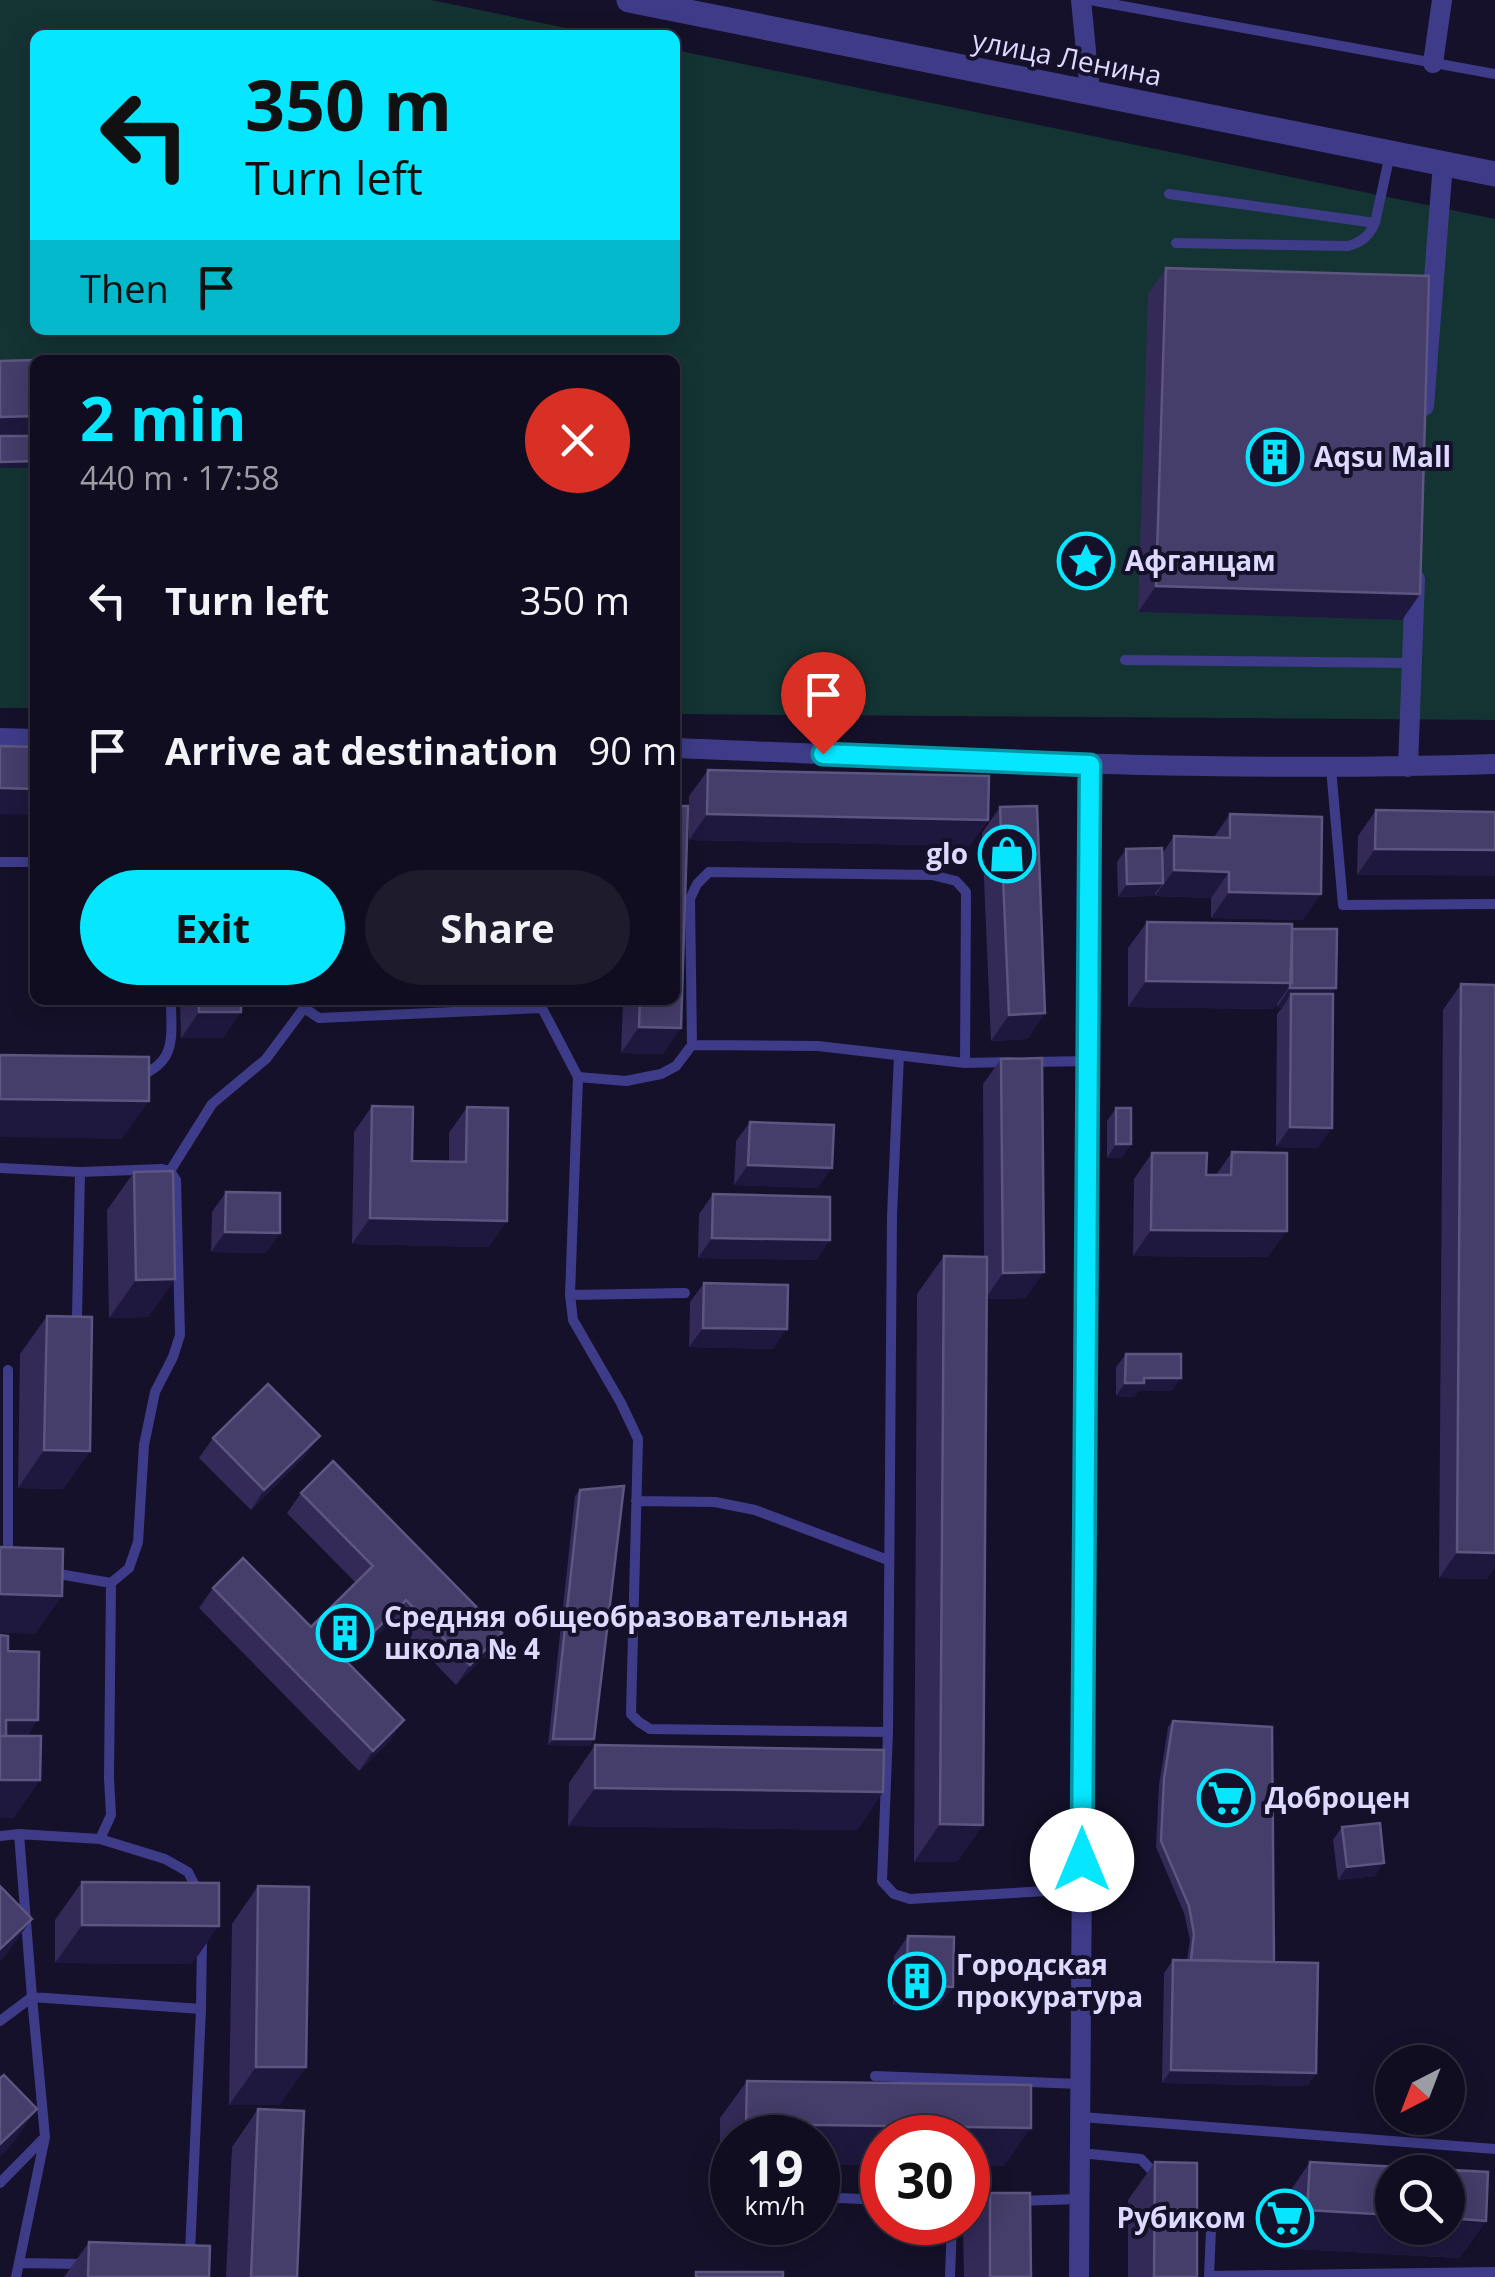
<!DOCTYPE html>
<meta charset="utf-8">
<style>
body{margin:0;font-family:"Open Sans",sans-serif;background:#1e1b2d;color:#f1f3f6;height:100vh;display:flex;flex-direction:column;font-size:38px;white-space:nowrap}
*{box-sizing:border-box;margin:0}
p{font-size:32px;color:#9c9ca5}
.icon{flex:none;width:55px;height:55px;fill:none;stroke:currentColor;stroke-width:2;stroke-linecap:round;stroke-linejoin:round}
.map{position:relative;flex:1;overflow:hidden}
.sheet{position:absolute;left:30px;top:355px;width:650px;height:650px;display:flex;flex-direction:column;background:#100d20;border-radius:15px;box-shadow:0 5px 25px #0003,0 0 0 2px #302d3e}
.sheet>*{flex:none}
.banner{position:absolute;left:30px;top:30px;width:650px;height:305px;border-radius:15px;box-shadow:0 5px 25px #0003,0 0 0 2px #302d3e;background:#06e7ff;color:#111;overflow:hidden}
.needle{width:65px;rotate:222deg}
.fabs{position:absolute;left:1375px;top:2045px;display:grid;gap:20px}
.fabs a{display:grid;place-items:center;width:90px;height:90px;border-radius:50%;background:#100d20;box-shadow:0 5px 25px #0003,0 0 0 2px #302d3e;font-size:50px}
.speed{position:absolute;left:710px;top:2115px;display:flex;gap:20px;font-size:50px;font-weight:700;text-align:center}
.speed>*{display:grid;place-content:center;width:130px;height:130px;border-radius:50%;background:#100d20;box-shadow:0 5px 25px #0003,0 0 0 2px #302d3e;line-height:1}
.speed small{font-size:25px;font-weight:400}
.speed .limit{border:15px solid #d22;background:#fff;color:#111}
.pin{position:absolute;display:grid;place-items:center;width:85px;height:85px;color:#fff;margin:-102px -42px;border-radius:50% 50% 50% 0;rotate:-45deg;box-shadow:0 0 10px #0007}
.pin .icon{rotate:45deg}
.me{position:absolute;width:110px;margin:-55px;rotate:0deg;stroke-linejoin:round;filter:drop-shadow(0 0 8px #0008)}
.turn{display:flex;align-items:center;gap:35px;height:210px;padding:0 50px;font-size:45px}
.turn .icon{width:130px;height:130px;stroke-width:2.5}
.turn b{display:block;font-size:70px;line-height:85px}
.then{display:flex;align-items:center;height:95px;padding:0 50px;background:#0003;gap:20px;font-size:38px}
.round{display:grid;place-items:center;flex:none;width:105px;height:105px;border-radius:52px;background:#1e1b2d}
.headline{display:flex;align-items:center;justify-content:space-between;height:170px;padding:0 50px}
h1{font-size:60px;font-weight:700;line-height:75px;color:#06e7ff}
.primary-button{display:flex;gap:20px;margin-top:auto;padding:20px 50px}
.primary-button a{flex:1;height:115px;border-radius:60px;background:#06e7ff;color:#111;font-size:40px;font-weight:700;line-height:115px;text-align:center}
.primary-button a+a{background:#1e1b2d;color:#f1f3f6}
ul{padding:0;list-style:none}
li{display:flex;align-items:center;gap:30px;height:150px;padding:0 50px}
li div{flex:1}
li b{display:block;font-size:38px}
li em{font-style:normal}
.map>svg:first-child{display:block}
</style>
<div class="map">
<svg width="1495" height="2277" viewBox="0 0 1495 2277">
<rect width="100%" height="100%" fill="#15112a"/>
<path fill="#143433" d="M 0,0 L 431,0 L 600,35 L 35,35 L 35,330 L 675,330 L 675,50 L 1495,219 L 1495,720 L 675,714 L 675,360 L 35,360 L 35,708 L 0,708 Z"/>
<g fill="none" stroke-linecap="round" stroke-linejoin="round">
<path stroke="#3e3c89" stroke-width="10" d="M 1090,0 L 1495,74
M 1169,194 L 1375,223
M 1176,243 L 1348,246 C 1362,242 1369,236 1375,223 L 1390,154
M 1125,660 L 1412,663
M 1331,768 L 1343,905 L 1495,904
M 0,862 L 35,862
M 301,1000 L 304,1008 L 319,1018 L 542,1008 L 542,1000
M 542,1008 L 578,1077 L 626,1081 L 661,1074 L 676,1066 L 692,1045 L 690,899 L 697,884 L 709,872 L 932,875 L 956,881 L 966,892 L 965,1063 L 1010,1062
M 692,1045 L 818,1046 L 965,1063
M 899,1055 L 892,1216 L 888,1732 L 882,1881 L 894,1894 L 910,1899 L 1082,1889
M 1032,1062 L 1088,1061
M 137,1077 C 178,1062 171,1037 171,1000
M 578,1077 L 570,1295 L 573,1320 L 621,1403 L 638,1439 L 631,1714 L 639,1722 L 650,1729 L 888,1732
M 0,1168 L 80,1172 L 162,1169 L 170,1171 L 176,1180 L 180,1335 L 173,1357 L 155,1392 L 144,1445 L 138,1542 L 129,1568 L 111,1583 L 109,1778 L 111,1815 L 100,1839
M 170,1171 L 212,1104 L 266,1059 L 304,1008
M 570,1295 L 685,1293
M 77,1317 L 80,1172
M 636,1501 L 715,1502 L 755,1510 L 888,1560
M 8,1559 L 8,1370
M 53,1573 L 111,1583
M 19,1834 L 32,1997 L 201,2009
M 0,1836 L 19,1834 L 100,1839 L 165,1859 L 188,1872 L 199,1893
M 0,2021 L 32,1997 L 45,2137
M 875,2076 L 1080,2084
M 1081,2117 L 1495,2149
M 1080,2153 L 1141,2159 L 1159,2178
M 0,2183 L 45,2137 L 16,2277
M 818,2197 L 882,2200
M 1018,2201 L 1079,2199
M 968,2203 L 996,2202
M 1189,2207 L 1211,2229 L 1209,2277
M 186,2256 L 190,2252 L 201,2009 L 202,1939
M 19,2263 L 83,2264
M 1209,2276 L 1495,2272
M 950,2277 L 952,2222"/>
<path stroke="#3e3c89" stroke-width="20" d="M 1081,0 L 1090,92
M 1433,63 L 1442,0
M 1424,406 L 1443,163
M 0,738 L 35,739
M 675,748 C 948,759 1222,773 1495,764
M 1408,767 L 1415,579
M 1079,2277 L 1090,765"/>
<path stroke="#3e3c89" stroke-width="25" d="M 629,0 L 1495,174"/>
</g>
<path fill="#332a58" d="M 1166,268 L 1420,594 L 1402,620 L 1138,612 L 1148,294 Z
M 708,770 L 988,820 L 969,846 L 689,840 L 689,796 Z
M 1000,807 L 1045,1013 L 1027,1039 L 991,1041 L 982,833 Z
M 1376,810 L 1495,812 L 1357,875 L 1358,836 Z
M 1230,814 L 1303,920 L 1211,918 L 1211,898 L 1155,896 L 1155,893 L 1153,896 L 1118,897 L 1117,862 L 1126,849 L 1162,854 L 1174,836 L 1214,837 Z
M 1147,922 L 1292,929 L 1332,994 L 1318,1148 L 1276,1147 L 1277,1014 L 1282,1008 L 1277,1007 L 1277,1004 L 1273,1009 L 1128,1007 L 1128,948 Z
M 1461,984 L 1487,1579 L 1439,1578 L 1443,1010 Z
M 180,1000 L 241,1000 L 223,1038 L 181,1038 Z
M 623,1000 L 675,1000 L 663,1054 L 621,1053 Z
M 1001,1059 L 1026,1298 L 987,1299 L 983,1825 L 957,1862 L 914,1862 L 917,1294 L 944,1256 L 984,1257 L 983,1084 Z
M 372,1106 L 412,1161 L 449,1161 L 449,1133 L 467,1107 L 507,1221 L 488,1247 L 352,1244 L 354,1132 Z
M 1116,1108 L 1122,1158 L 1107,1158 L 1107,1121 Z
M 750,1122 L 818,1188 L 734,1185 L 736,1141 Z
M 1232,1152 L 1268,1257 L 1133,1256 L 1134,1179 L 1152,1153 L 1206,1175 L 1216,1175 Z
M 134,1172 L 175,1279 L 148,1317 L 109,1318 L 107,1210 Z
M 226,1192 L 266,1253 L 211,1252 L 212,1212 Z
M 713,1194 L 830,1240 L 816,1260 L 698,1258 L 699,1214 Z
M 704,1283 L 773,1349 L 689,1347 L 690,1302 Z
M 47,1316 L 90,1451 L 63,1489 L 18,1488 L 20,1354 Z
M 1126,1354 L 1172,1391 L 1138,1391 L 1134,1397 L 1116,1396 L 1116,1367 Z
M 213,1438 L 306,1455 L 251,1510 L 199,1458 Z
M 580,1490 L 590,1746 L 548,1745 L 575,1496 Z
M 301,1493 L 489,1653 L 456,1685 L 393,1620 L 348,1663 L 391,1740 L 359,1771 L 199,1608 L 213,1588 L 311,1627 L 356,1583 L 287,1513 Z
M 1173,1721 L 1274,1962 L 1316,2073 L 1307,2086 L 1162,2083 L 1164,1973 L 1173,1960 L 1187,1960 L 1190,1940 L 1184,1913 L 1156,1847 L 1159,1785 L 1168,1727 Z
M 595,1745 L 883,1792 L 857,1830 L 568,1826 L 569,1783 Z
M 1342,1827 L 1375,1876 L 1338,1880 L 1333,1840 Z
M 82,1882 L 192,1964 L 55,1963 L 55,1920 Z
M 258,1886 L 280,2105 L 229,2105 L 232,1924 Z
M 908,1936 L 953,1987 L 939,2006 L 893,2005 L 894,1956 Z
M 747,2081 L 1004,2166 L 882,2138 L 882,2165 L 818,2164 L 818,2138 L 732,2138 L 732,2163 L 720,2162 L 720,2118 Z
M 258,2109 L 297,2277 L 226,2277 L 232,2147 Z
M 1155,2162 L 1197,2277 L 1128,2277 L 1128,2200 Z
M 1310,2162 L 1486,2221 L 1459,2258 L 1281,2248 L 1284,2200 Z
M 990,2193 L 1031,2277 L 964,2277 L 963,2231 Z
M 89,2242 L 209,2277 L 64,2277 Z"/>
<path fill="#1f183e" d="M 35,416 L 35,442 L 0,443 L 0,417 Z
M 35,461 L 35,468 L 0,468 L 0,462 Z
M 1156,586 L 1420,594 L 1402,620 L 1138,612 Z
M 0,788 L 35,789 L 35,815 L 0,814 Z
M 707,814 L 988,820 L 969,846 L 689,840 Z
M 1375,849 L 1495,850 L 1495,876 L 1357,875 Z
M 1174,870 L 1229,872 L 1211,898 L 1155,896 Z
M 1163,883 L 1153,896 L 1118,897 L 1127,884 Z
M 1229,892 L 1321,894 L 1303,920 L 1211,918 Z
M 1146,981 L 1292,983 L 1273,1009 L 1128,1007 Z
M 1290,988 L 1336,988 L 1323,1008 L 1291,994 L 1282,1008 L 1277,1007 Z
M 199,1012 L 241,1012 L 223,1038 L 181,1038 Z
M 1045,1013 L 1027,1039 L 991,1041 L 1009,1015 Z
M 639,1027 L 681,1028 L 663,1054 L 621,1053 Z
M 0,1099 L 149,1101 L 122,1139 L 0,1137 Z
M 1290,1127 L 1332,1128 L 1318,1148 L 1276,1147 Z
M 1116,1144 L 1131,1144 L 1122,1158 L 1107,1158 Z
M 748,1165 L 832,1168 L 818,1188 L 734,1185 Z
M 370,1218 L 507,1221 L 488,1247 L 352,1244 Z
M 1151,1230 L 1287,1231 L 1268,1257 L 1133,1256 Z
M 225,1232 L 280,1233 L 266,1253 L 211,1252 Z
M 712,1238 L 830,1240 L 816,1260 L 698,1258 Z
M 1044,1272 L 1026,1298 L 985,1299 L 1003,1273 Z
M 175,1279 L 148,1317 L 109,1318 L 136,1280 Z
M 703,1328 L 787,1329 L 773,1349 L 689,1347 Z
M 1144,1378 L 1181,1378 L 1172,1391 L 1138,1391 L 1134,1397 L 1116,1396 L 1125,1383 Z
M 320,1436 L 306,1455 L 251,1510 L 264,1490 Z
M 44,1450 L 90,1451 L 63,1489 L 18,1488 Z
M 1457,1552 L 1495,1553 L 1495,1567 L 1487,1579 L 1439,1578 Z
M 0,1594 L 62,1596 L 35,1634 L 0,1633 Z
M 406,1600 L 393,1620 L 331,1680 L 345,1660 Z
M 502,1633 L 489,1653 L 456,1685 L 470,1665 Z
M 6,1720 L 38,1720 L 25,1740 L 0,1740 Z
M 404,1720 L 391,1740 L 359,1771 L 373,1751 Z
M 553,1739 L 594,1739 L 590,1746 L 548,1745 Z
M 0,1780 L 40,1780 L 14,1818 L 0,1818 Z
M 595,1788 L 883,1792 L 857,1830 L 568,1826 Z
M 940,1824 L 983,1825 L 957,1862 L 914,1862 Z
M 1384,1863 L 1375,1876 L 1338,1880 L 1347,1867 Z
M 32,1919 L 5,1956 L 0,1961 L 0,1949 Z
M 82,1925 L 219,1926 L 192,1964 L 55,1963 Z
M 906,1985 L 953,1987 L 939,2006 L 893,2005 Z
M 256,2067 L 306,2067 L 280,2105 L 229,2105 Z
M 1171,2070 L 1316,2073 L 1307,2086 L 1162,2083 Z
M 37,2109 L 10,2147 L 0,2157 L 0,2144 Z
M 746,2124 L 1031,2128 L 1004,2166 L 968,2166 L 968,2138 L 882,2138 L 882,2165 L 818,2164 L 818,2138 L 737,2138 Z
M 732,2144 L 732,2163 L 720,2162 Z
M 1307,2210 L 1392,2215 L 1392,2228 L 1448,2228 L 1448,2218 L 1486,2221 L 1459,2258 L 1281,2248 Z"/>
<path fill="#453d6a" stroke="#5d5681" stroke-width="2.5" d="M 1166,268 L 1429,276 L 1420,594 L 1156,586 Z
M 35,360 L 35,416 L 0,417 L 0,361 Z
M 0,436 L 35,436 L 35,461 L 0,462 Z
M 0,746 L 35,747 L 35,789 L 0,788 Z
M 708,770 L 989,776 L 988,820 L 707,814 Z
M 675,806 L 688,806 L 681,1028 L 639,1027 L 640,1000 L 675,1000 Z
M 1037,806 L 1045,1013 L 1009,1015 L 1000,807 Z
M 1376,810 L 1495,812 L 1495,850 L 1375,849 Z
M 1230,814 L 1322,817 L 1321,894 L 1229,892 L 1229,872 L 1174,870 L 1174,836 L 1230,838 Z
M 1162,848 L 1163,883 L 1127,884 L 1126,849 Z
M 1147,922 L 1292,924 L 1292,983 L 1146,981 Z
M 1292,929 L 1337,929 L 1336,988 L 1290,988 Z
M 1461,984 L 1495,985 L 1495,1553 L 1457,1552 Z
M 1291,994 L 1333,994 L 1332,1128 L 1290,1127 Z
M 199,1000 L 241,1000 L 241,1012 L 199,1012 Z
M 0,1055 L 149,1057 L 149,1101 L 0,1099 Z
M 1042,1058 L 1044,1272 L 1003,1273 L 1001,1059 Z
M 372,1106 L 413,1107 L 412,1161 L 466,1162 L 467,1107 L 508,1108 L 507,1221 L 370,1218 Z
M 1116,1108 L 1131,1108 L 1131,1144 L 1116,1144 Z
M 750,1122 L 834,1125 L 832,1168 L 748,1165 Z
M 1232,1152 L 1287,1153 L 1287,1231 L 1151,1230 L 1152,1153 L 1207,1153 L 1206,1175 L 1231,1175 Z
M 173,1171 L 175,1279 L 136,1280 L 134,1172 Z
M 226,1192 L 280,1193 L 280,1233 L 225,1232 Z
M 713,1194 L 830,1197 L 830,1240 L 712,1238 Z
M 944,1256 L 987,1257 L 983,1825 L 940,1824 Z
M 704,1283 L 788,1285 L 787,1329 L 703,1328 Z
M 47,1316 L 92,1317 L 90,1451 L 44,1450 Z
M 1126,1354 L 1181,1354 L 1181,1378 L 1144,1378 L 1144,1383 L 1125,1383 Z
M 268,1384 L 320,1436 L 264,1490 L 213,1438 Z
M 333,1461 L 502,1633 L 470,1665 L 406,1600 L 345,1660 L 404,1720 L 373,1751 L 213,1588 L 243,1558 L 311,1627 L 373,1566 L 301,1493 Z
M 624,1486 L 594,1739 L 553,1739 L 580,1490 Z
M 0,1547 L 63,1549 L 62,1596 L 0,1594 Z
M 0,1635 L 8,1636 L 8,1651 L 39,1652 L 38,1720 L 6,1720 L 6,1736 L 0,1736 Z
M 1173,1721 L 1272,1727 L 1274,1962 L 1191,1960 L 1194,1934 L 1189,1906 L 1161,1841 L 1164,1779 Z
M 0,1736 L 41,1736 L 40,1780 L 0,1780 Z
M 595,1745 L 884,1750 L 883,1792 L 595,1788 Z
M 1380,1823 L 1384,1863 L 1347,1867 L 1342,1827 Z
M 82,1882 L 219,1883 L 219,1926 L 82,1925 Z
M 0,1886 L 32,1919 L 0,1949 Z
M 258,1886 L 309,1887 L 306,2067 L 256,2067 Z
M 908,1936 L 954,1937 L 953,1987 L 906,1985 Z
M 1173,1960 L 1318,1963 L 1316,2073 L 1171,2070 Z
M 4,2075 L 37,2109 L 0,2144 L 0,2078 Z
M 747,2081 L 1031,2085 L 1031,2128 L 746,2124 Z
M 258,2109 L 304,2111 L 297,2277 L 251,2277 Z
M 1155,2162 L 1197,2163 L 1197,2277 L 1154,2277 Z
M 1310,2162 L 1488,2172 L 1486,2221 L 1448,2218 L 1448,2172 L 1392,2172 L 1392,2215 L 1307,2210 Z
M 990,2193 L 1030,2193 L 1031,2277 L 990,2277 Z
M 89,2242 L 210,2246 L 209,2277 L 88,2277 Z
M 696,2272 L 783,2272 L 783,2277 L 696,2277 Z"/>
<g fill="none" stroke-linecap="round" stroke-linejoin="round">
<g stroke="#0496a6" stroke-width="25">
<path id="route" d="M 823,754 L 1090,765 L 1082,1860"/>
</g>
<use href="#route" stroke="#06e7ff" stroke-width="18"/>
</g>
<defs>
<g id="building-ring" transform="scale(2.875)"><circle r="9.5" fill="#15112a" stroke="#06e7ff" stroke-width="1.5"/><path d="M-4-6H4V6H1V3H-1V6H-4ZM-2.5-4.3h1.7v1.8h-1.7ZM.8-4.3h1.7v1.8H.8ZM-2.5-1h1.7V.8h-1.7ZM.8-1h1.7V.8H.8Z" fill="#06e7ff"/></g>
<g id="sight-ring" transform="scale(2.875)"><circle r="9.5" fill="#15112a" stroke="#06e7ff" stroke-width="1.5"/><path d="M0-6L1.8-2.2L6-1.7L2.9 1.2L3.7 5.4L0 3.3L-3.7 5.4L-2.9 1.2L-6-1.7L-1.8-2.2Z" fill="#06e7ff"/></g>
<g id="shop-ring" transform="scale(2.875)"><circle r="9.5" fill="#15112a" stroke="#06e7ff" stroke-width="1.5"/><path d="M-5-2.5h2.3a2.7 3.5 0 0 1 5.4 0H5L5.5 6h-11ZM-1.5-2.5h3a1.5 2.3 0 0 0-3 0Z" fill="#06e7ff"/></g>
<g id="supermarket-ring" transform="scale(2.875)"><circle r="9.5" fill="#15112a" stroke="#06e7ff" stroke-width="1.5"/><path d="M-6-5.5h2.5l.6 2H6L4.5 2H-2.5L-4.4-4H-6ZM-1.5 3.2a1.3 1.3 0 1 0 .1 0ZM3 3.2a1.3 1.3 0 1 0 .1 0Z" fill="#06e7ff"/></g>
</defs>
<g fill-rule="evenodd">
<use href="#building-ring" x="1275" y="457"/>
<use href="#sight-ring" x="1086" y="561"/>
<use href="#shop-ring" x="1007" y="854"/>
<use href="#building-ring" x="345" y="1633"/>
<use href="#supermarket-ring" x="1226" y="1798"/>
<use href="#building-ring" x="917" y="1981"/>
<use href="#supermarket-ring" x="1285" y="2218"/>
</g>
<g text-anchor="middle" stroke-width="8" stroke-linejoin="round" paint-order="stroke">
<g font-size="28" fill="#dedaff" stroke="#15112a">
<text transform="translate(1067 58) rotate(11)" y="10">улица Ленина</text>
</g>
<g font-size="28" font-weight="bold" fill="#dedaff" stroke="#15112a" text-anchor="start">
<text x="1314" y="467">Аqsu Mall</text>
<text x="1125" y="571">Афганцам</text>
<text x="968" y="864" text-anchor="end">glo</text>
<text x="384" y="1627">Средняя общеобразовательная<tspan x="384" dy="32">школа № 4</tspan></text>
<text x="1265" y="1808">Доброцен</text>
<text x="956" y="1975">Городская<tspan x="956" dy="32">прокуратура</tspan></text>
<text x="1246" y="2228" text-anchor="end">Рубиком</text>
</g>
</g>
</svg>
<div class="fabs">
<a><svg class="needle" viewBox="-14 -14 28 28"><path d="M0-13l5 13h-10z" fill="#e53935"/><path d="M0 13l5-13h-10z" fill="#9c9ca5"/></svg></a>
<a><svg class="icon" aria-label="search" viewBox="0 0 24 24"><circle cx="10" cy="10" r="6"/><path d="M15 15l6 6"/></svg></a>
</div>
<div class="speed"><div>19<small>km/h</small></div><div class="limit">30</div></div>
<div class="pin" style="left:823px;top:754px;background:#d93025"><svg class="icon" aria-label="arrive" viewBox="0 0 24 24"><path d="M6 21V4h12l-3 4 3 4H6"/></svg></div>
<svg class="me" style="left:1082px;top:1860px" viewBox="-20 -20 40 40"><circle r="19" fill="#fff"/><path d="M0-13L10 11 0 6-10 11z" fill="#06e7ff"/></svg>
<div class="banner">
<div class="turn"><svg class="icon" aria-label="left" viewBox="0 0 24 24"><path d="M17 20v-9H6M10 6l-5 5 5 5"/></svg><div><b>350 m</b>Turn left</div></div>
<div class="then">Then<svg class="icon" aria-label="arrive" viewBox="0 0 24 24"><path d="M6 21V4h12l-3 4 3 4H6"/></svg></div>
</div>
<section class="sheet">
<div class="headline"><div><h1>2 min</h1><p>440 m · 17:58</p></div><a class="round" style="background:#d93025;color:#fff"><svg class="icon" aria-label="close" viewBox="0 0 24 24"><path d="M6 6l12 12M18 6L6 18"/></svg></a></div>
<ul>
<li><svg class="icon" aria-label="left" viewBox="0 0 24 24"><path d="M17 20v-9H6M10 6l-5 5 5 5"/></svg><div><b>Turn left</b></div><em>350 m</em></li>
<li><svg class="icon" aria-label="arrive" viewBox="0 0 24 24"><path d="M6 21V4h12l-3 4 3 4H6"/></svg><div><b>Arrive at destination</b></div><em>90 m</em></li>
</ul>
<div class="primary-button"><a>Exit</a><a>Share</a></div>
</section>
</div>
